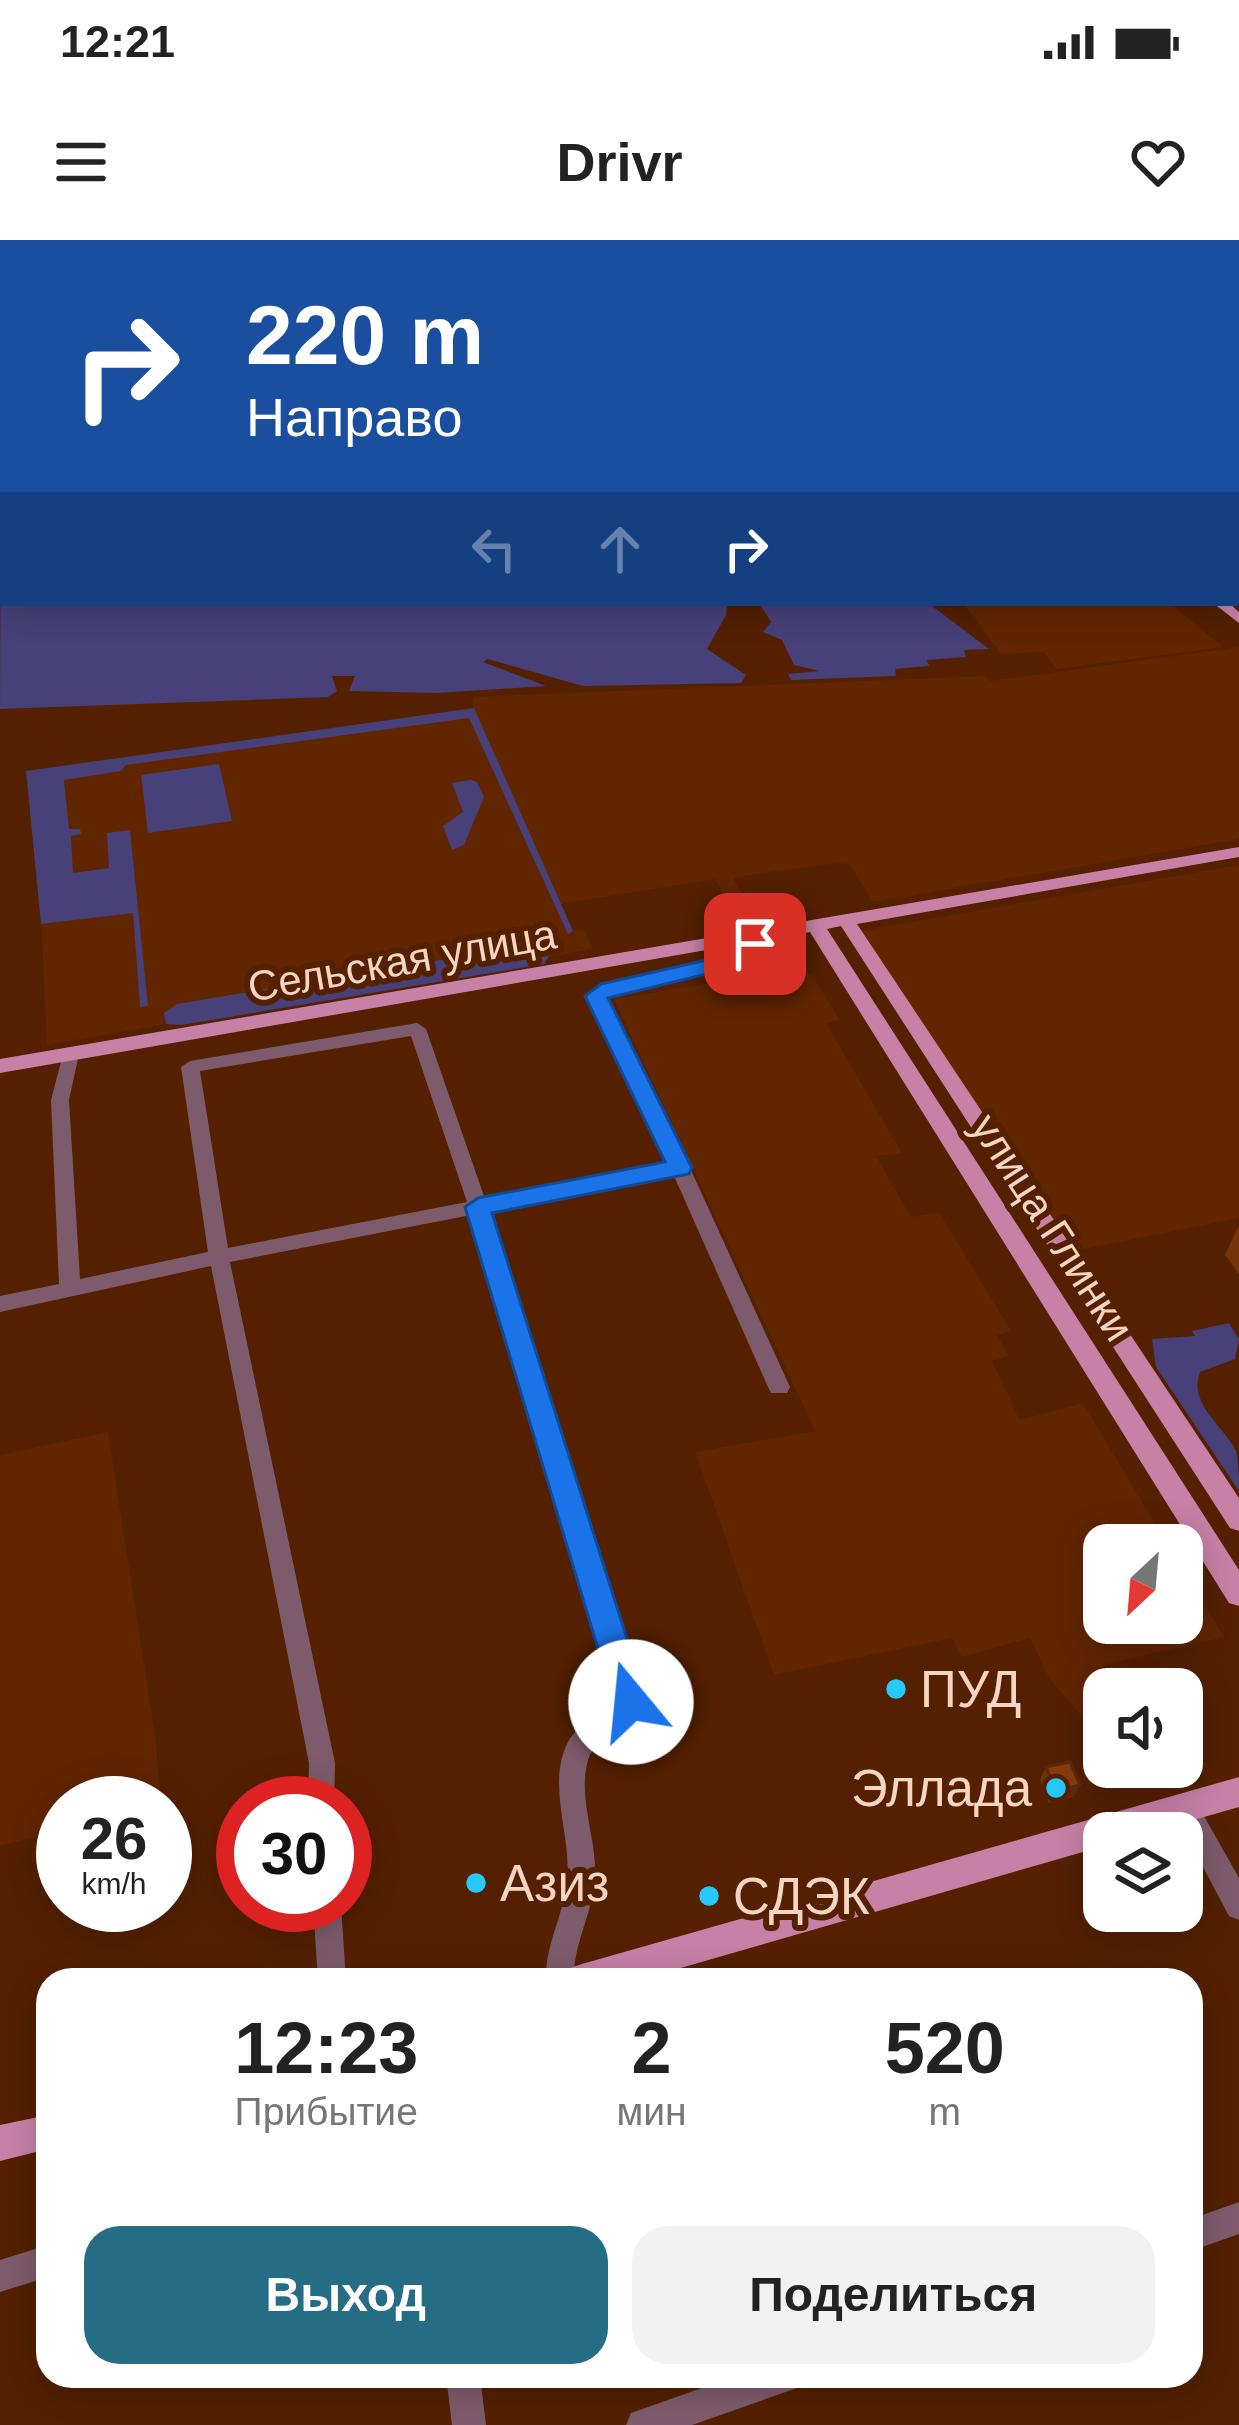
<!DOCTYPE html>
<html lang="ru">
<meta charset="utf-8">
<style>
body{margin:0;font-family:Helvetica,sans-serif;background:#f2f2f2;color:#222;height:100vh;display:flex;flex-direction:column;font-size:45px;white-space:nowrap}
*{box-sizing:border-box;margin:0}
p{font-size:39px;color:#767676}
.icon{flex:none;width:66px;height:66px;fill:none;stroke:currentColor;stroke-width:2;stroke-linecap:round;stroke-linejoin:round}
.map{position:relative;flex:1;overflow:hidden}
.drawer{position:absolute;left:36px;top:1728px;width:1167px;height:420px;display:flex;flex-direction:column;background:#fff;border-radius:36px;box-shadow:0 6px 30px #0003}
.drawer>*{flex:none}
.top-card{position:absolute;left:0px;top:0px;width:1239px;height:366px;box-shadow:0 6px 30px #0003;background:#1a4fa0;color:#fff;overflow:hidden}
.needle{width:78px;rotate:206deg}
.fabs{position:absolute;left:1083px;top:1284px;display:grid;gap:24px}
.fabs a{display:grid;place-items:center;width:120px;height:120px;border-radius:24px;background:#fff;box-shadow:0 6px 30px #0003;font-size:60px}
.speed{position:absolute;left:36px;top:1536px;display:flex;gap:24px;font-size:60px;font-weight:700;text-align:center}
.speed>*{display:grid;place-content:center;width:156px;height:156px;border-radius:50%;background:#fff;box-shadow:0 6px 30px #0003;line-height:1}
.speed small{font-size:30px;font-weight:400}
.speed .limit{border:18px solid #d22;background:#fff;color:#111}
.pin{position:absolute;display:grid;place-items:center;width:102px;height:102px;color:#fff;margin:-51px;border-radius:24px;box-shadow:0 6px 18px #0006}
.me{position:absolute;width:132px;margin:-66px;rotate:343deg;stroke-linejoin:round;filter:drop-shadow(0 0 9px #0008)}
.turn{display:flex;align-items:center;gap:42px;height:252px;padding:0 48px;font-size:54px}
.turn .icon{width:156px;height:156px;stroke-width:2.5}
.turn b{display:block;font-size:84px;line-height:102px}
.lanes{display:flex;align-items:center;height:114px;padding:0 48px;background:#0003;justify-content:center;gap:60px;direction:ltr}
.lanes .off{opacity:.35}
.eta{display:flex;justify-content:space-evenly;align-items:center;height:204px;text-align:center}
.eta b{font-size:72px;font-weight:700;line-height:84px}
.primary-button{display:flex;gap:24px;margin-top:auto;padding:24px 48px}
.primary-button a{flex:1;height:138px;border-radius:36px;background:#246d85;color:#fff;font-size:48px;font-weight:700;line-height:138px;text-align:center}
.primary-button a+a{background:#f2f2f2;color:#222}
.status{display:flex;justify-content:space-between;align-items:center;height:84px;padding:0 60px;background:#fff;direction:ltr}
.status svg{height:33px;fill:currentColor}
header{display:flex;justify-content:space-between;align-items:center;height:156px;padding:0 48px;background:#fff;font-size:54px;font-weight:700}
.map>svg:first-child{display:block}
</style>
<div class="status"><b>12:21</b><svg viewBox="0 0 49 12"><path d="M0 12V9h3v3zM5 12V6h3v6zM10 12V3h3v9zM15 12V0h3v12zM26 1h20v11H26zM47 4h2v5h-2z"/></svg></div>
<header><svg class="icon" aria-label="menu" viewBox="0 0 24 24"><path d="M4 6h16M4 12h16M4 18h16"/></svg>Drivr<svg class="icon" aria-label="heart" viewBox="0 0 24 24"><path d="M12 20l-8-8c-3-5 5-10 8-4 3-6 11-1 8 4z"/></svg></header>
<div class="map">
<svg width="1239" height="2185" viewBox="0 0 1239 2185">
<rect width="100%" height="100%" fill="#542000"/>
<path fill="#612500" d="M 963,363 L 1170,363 L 1223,407 L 1057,429 L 1043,412 L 1001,414 Z
M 1239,407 L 1239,599 L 873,662 L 848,622 L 776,631 L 733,638 L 757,679 L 741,682 L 715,639 L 560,664 L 572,690 L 584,690 L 593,709 L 47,805 L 38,613 L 26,531 L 473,469 L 474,457 L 985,436 L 990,441 Z
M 1239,625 L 1239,978 L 1069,1012 L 860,691 Z
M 799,728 L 811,734 L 840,780 L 826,783 L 902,913 L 876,916 L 911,977 L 939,972 L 1011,1091 L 997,1095 L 1009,1116 L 992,1121 L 1020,1180 L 1083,1163 L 1168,1305 L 1104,1305 L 1104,1383 L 1182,1383 L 1182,1328 L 1224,1397 L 1102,1425 L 1113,1449 L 1104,1449 L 1104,1495 L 1099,1497 L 1049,1438 L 1030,1398 L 962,1417 L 952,1398 L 774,1435 L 695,1212 L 815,1191 L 614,759 Z
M 108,1192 L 156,1501 L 160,1563 L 63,1563 L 63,1590 L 0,1606 L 0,1215 Z"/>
<path fill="#474079" d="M 2,6 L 3,363 L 727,363 L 726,375 L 707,409 L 746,435 L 741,443 L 583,446 L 488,419 L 483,422 L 546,446 L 436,453 L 349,451 L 355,436 L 332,436 L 337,451 L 328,457 L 0,469 Z
M 759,363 L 932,366 L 989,409 L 964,410 L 966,417 L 927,420 L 929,426 L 895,429 L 896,436 L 791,440 L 788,434 L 820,431 L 794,425 L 782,400 L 763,392 L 771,382 Z
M 474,468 L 573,691 L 568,694 L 469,478 L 126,525 L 121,531 L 64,540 L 69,589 L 80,589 L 81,594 L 71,596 L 73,633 L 109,628 L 107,593 L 130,590 L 148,766 L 140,767 L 133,673 L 41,684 L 26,531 Z
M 219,524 L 232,581 L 148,593 L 141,535 Z
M 471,540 L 477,542 L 484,557 L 464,605 L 452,610 L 443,586 L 463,572 L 452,543 Z
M 535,704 L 551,713 L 544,724 L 182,785 L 166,784 L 164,773 L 177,764 Z
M 1229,1083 L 1239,1099 L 1235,1119 L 1200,1132 C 1188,1164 1223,1185 1236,1211 C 1239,1222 1239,1239 1239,1251 L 1156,1127 L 1152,1099 L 1195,1096 L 1192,1091 Z"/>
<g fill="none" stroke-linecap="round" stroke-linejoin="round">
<path fill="#7e5b6c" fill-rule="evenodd" d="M 755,692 L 763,697 L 762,714 L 755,721 L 614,752 L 605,761 L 690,928 L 790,1147 L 787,1153 L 771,1153 L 768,1147 L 674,936 L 489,972 L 644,1462 C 631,1498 596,1493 588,1520 C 577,1559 598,1601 595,1640 C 592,1675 573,1704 574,1740 L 546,1740 C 545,1704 564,1675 567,1640 C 572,1595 546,1545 568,1502 C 579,1481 605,1479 618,1462 L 471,975 L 230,1022 L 335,1523 L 334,1563 L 308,1563 L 309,1523 L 211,1026 L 0,1072 L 0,1056 L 59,1044 L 51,860 L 64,810 L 70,808 L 79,814 L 69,860 L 80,1039 L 208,1012 L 181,827 L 190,821 L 417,783 L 426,789 L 485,959 L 668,924 L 587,761 L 594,748 L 603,744 L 744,713 L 747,697 ZM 411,796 L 467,962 L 228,1008 L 200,831 Z
M 1186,1556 L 1195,1560 L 1239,1638 L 1239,1680 L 1229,1676 L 1177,1578 L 1173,1569 L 1177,1560 Z
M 313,1665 L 341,1665 L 346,1740 L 318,1740 Z
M 1239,1962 L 1239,1994 L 1191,2011 L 1191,1979 Z
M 48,2005 L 48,2037 L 0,2052 L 0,2020 Z
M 446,2136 L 480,2136 L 486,2185 L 452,2185 Z
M 736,2136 L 802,2136 L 797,2148 L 692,2185 L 626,2185 L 631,2173 Z"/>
<path fill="#c781a6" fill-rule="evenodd" d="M 517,0 L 528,0 L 532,3 L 521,3 Z
M 1236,138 L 1239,138 L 1239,144 L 1236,144 Z
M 1213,363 L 1229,363 L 1239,372 L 1239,383 Z
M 1239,607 L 1239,617 L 857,684 L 1239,1258 L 1239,1291 L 1230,1288 L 841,686 L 827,689 L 1239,1330 L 1239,1366 L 1229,1363 L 810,692 L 0,833 L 0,819 Z
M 1239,1537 L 1239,1567 L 1148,1593 L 1104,1593 L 1104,1606 L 639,1740 L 566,1740 L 570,1728 L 582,1724 Z
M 48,1875 L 48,1909 L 0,1921 L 0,1885 Z"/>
</g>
<path fill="#74340b" d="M 1239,985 L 1239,1034 L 1225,1015 Z
M 1046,1527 L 1080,1545 L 1073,1557 L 1049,1563 L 1040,1540 Z"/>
<path fill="#5e2a09" d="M 1080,1545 L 1073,1557 L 1049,1563 L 1056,1551 Z"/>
<path fill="#873c0d" stroke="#5e2a09" stroke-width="3" d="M 1070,1522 L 1080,1545 L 1056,1551 L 1046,1527 Z"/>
<path fill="#1a73e8" stroke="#114b97" stroke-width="3" d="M 755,698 L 766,704 L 765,714 L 756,722 L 608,758 L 692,928 L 689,934 L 492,973 L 647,1462 L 642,1473 L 631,1477 L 619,1473 L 614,1462 L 465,967 L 478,958 L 665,922 L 585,756 L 601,744 L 742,712 L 748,700 Z"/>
<g fill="#26c9fe" stroke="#542000" stroke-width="4.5">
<circle cx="896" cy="1449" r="12"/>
<circle cx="1056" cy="1548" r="12"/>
<circle cx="476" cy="1643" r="12"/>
<circle cx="709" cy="1656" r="12"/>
</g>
<g text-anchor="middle" stroke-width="12" stroke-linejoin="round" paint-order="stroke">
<g font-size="42" fill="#f7d5c5" stroke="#542000">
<text transform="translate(402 720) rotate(-10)" y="15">Сельская улица</text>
<text transform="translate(1053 987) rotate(57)" y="15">улица Глинки</text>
</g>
<g font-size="51" fill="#f7d5c5" stroke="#542000" text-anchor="start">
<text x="920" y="1467">ПУД</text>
<text x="1032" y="1566" text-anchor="end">Эллада</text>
<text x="500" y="1661">Азиз</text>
<text x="733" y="1674">СДЭК</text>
</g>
</g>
</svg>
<div class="fabs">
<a><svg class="needle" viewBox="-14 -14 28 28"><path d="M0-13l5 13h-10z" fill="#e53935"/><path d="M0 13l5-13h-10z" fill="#767676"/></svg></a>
<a><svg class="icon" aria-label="sound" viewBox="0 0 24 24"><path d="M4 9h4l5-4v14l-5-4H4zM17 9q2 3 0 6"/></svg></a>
<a><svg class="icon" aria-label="layers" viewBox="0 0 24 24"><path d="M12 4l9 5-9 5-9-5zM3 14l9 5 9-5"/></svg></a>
</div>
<div class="speed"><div>26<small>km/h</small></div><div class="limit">30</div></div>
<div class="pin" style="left:755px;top:704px;background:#d93025"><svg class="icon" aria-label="arrive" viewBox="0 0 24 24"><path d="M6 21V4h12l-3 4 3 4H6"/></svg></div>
<svg class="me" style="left:631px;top:1462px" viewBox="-20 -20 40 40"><circle r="19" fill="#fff"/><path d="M0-13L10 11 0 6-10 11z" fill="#1a73e8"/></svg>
<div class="top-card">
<div class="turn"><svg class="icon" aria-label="right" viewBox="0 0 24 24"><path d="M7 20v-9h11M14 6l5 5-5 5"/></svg><div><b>220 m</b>Направо</div></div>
<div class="lanes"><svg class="icon off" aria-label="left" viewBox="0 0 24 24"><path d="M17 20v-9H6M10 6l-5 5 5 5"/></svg><svg class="icon off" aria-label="ahead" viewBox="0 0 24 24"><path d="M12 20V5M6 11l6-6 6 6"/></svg><svg class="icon" aria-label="right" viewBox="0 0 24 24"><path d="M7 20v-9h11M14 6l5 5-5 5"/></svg></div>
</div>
<section class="drawer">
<div class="eta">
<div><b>12:23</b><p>Прибытие</p></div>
<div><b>2</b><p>мин</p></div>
<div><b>520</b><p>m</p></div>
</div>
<div class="primary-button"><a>Выход</a><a>Поделиться</a></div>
</section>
</div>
